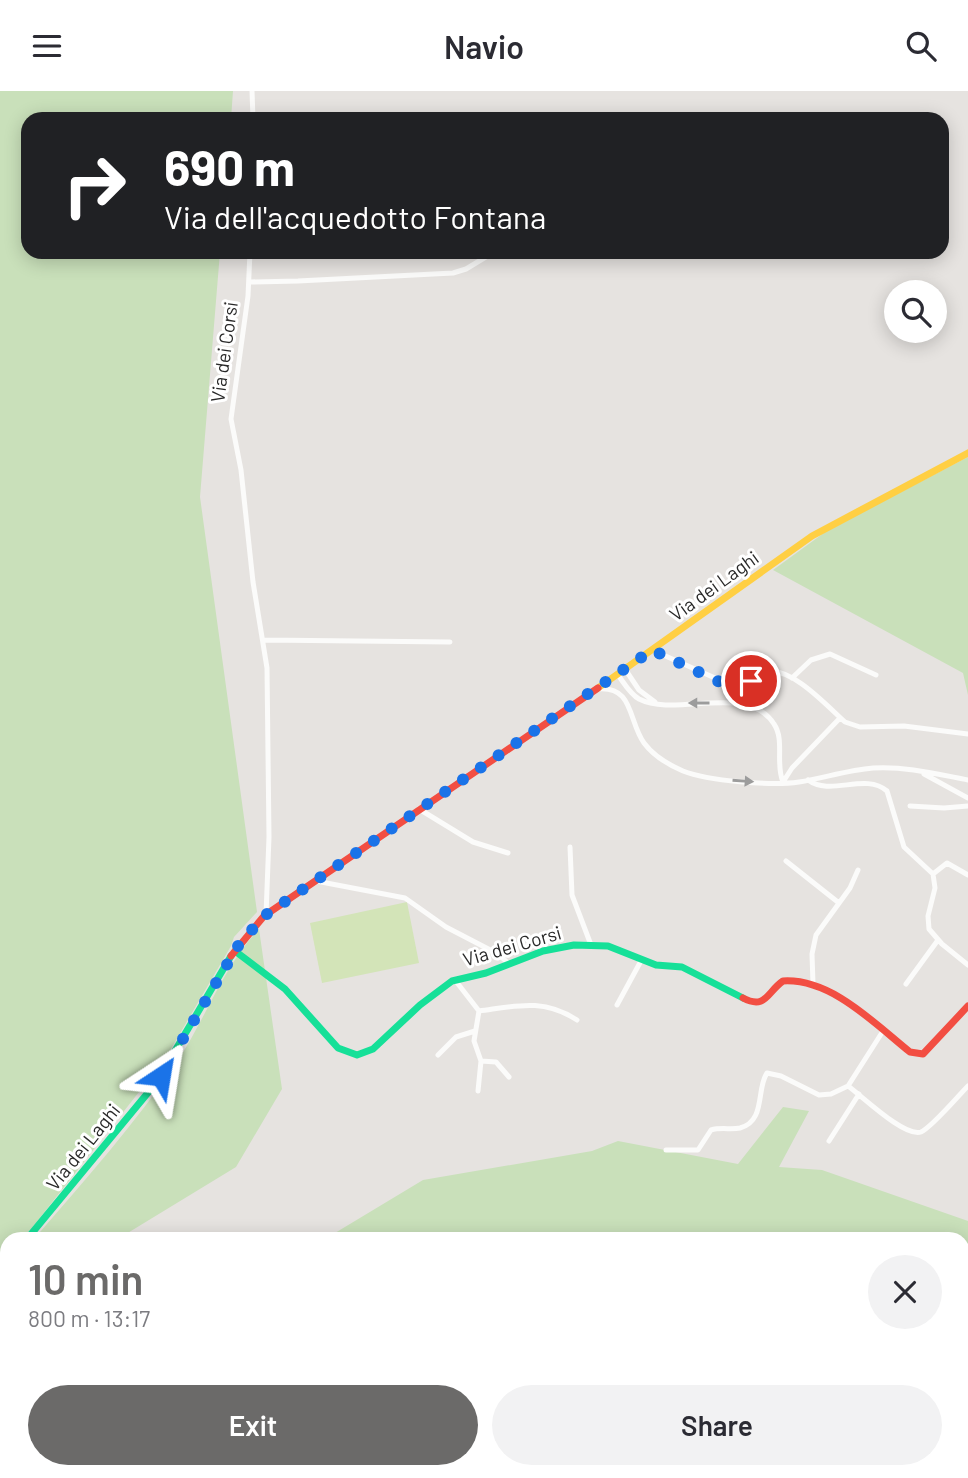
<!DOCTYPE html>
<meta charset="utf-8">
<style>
body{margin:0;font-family:Barlow,sans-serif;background:#f2f2f3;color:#2b2b33;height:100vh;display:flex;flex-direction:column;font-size:26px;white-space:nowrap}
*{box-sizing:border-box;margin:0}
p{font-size:23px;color:#7c7c81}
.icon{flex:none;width:38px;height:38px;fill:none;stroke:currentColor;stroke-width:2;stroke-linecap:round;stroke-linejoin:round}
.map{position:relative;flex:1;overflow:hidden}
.side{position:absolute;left:0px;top:1141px;width:970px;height:247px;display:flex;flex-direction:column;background:#fff;border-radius:21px 21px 0 0;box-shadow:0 4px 18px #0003}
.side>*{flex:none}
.hud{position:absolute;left:21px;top:21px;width:928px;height:147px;border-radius:21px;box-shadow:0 4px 18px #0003;background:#202124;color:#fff;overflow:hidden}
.controls{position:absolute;left:884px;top:189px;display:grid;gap:14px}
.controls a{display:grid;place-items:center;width:63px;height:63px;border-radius:50%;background:#fff;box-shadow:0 4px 18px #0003;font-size:35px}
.pin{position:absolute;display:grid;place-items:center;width:60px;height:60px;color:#fff;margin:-30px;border:4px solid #fff;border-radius:50%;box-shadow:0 2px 7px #0007}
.me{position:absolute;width:77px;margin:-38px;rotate:33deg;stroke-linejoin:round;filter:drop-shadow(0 0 5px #0008)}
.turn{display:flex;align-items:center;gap:24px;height:147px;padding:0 28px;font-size:32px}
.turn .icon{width:91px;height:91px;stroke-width:2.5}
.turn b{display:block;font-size:49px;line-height:60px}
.round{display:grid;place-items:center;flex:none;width:74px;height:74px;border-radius:37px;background:#f2f2f3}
.overview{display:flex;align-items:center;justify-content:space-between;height:119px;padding:0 28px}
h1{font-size:42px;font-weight:600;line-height:52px;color:#6b6a69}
.action{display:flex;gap:14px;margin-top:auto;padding:14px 28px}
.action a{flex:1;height:80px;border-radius:42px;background:#6b6a69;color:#fff;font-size:28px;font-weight:600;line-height:80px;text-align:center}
.action a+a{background:#f2f2f3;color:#2b2b33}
header{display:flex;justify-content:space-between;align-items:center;height:91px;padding:0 28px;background:#fff;font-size:32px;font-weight:600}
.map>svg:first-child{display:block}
</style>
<header><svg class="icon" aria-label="menu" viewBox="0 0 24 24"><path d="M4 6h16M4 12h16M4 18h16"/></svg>Navio<svg class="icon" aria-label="search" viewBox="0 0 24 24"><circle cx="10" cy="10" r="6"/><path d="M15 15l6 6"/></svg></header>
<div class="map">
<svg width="968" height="1387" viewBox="0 0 968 1387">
<rect width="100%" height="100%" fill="#e6e3e0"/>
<path fill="#c9e0ba" d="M 0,0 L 233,0 L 231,28 L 28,28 L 28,161 L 220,161 L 200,406 L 257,821 L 234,846 L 231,855 L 165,968 L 35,1133 L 22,1148 L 7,1148 L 7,1163 L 0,1169 Z
M 968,366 L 968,604 L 963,582 L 773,479 L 828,439 Z
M 259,838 L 282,998 L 236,1076 L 126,1143 L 128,1148 L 34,1148 C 84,1090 136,1032 178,969 C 207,925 223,876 259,838 Z
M 783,1016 L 809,1020 L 779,1076 L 822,1079 L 968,1130 L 968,1264 L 962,1264 L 962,1148 L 325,1148 L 423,1089 L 592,1060 L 618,1050 L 738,1073 Z
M 7,1178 L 7,1381 L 850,1381 L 840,1383 L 838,1387 L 0,1387 L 0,1185 Z
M 870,1381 L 935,1381 L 937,1386 L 881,1387 Z"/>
<path fill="#d3e4b8" d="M 407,811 L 419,872 L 322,892 L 310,832 Z"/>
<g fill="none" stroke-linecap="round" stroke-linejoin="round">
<path stroke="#fbfbfa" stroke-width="5" d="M 252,0 L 253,28
M 250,161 L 248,205 L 231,328 L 241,379 L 253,491 L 267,577 L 269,746 L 266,824
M 250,191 L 298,190 L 453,182 L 466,178 L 494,161
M 264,549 L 450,551
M 652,559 L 733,595 C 747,596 754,583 768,581 C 792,576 828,616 845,631 L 860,636 L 904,635 L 968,643
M 625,578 L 639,599 L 655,611
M 618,584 C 624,592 630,603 639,608 C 676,627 747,591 774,633 C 785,649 775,673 783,691
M 792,587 L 811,569 L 830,563 L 876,584
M 597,598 C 634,594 628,630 644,652 C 653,664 669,674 683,680 C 708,690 772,695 799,691 C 824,687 848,679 873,677 C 905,675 937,683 968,689
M 924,683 L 968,707
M 808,689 C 831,706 865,681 887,700 L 904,756 L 933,783 L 935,797 L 928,825 L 929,838 L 942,853 L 968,874
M 783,691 L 792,677 L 840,627
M 910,715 L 944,717 L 968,715
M 419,718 L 473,751 L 508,762
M 570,756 L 572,804 L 591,854
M 786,770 L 839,812
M 933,783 L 947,772 L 968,784
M 316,790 L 405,807 L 446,836 L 498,863 L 509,873
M 455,889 L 479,920
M 813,893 L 812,863 L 816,844 L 850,797 L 858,779
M 906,893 L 938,849
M 617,914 L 642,868
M 479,920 C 516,915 543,907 577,929
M 438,964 L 456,946 L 475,940
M 481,970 L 496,971 L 509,986
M 848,995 C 862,1005 905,1047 921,1041 C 932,1036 958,1005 968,995
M 478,1000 L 481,970 L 474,950 L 479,920
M 829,1050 L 859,1003
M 666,1059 L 698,1059 L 711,1039 C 721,1036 731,1039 740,1037 C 766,1030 756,998 767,982 L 781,985 L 819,1004 L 831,1003 L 848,995 L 883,940
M 962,1294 L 968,1295
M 509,1387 L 513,1381"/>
<path stroke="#16e098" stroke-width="7" d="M 235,860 L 285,898 L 338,957 L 357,964 L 373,958 L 420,914 L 452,890 L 486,882 L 543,860 L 574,854 L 608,855 L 656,874 L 682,876 L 743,907
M 27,1148 L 156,992 L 231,865
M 0,1175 L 7,1168"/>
<path stroke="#ffcf43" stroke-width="7" d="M 598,597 L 812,445 L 968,362"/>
<path stroke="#f24e42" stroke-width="7" d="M 231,865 L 264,825 L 598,597
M 743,907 C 766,919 767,901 783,890 C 831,887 875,933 910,961 L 923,963 L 968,915"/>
</g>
<defs><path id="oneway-solid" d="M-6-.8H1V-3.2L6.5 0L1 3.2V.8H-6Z" transform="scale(1.75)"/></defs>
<g fill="#9c9c9c">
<use href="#oneway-solid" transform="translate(699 612) rotate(180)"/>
<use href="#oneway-solid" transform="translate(743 690) rotate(4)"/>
</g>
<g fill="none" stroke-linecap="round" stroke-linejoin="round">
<path stroke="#1a73e8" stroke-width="12" stroke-dasharray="0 21.6" d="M 161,985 L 238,855 L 264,825 L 652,559 L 722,592 L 738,596 L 751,590"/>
</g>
<g text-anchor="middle" stroke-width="6" stroke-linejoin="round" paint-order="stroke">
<g font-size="19" fill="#292929" stroke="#fff">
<text transform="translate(224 261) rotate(-82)" y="7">Via dei Corsi</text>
<text transform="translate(714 495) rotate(-36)" y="7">Via dei Laghi</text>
<text transform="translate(512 855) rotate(-16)" y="7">Via dei Corsi</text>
<text transform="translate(83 1056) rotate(-51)" y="7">Via dei Laghi</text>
</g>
</g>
</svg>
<div class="controls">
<a><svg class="icon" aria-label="search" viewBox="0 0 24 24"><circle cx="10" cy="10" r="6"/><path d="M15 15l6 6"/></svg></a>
</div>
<div class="pin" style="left:751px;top:590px;background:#d93025"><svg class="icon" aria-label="arrive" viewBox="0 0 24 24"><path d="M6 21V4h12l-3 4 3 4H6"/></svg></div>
<svg class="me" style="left:161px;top:985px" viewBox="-20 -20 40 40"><path d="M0-17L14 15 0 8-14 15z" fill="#1a73e8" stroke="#fff" stroke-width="4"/></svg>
<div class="hud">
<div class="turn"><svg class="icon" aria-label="right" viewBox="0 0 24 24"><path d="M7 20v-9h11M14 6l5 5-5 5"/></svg><div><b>690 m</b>Via dell'acquedotto Fontana</div></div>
</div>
<section class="side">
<div class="overview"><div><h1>10 min</h1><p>800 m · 13:17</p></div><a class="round"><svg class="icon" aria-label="close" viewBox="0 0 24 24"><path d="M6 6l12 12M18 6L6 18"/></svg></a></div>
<div class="action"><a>Exit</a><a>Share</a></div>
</section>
</div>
